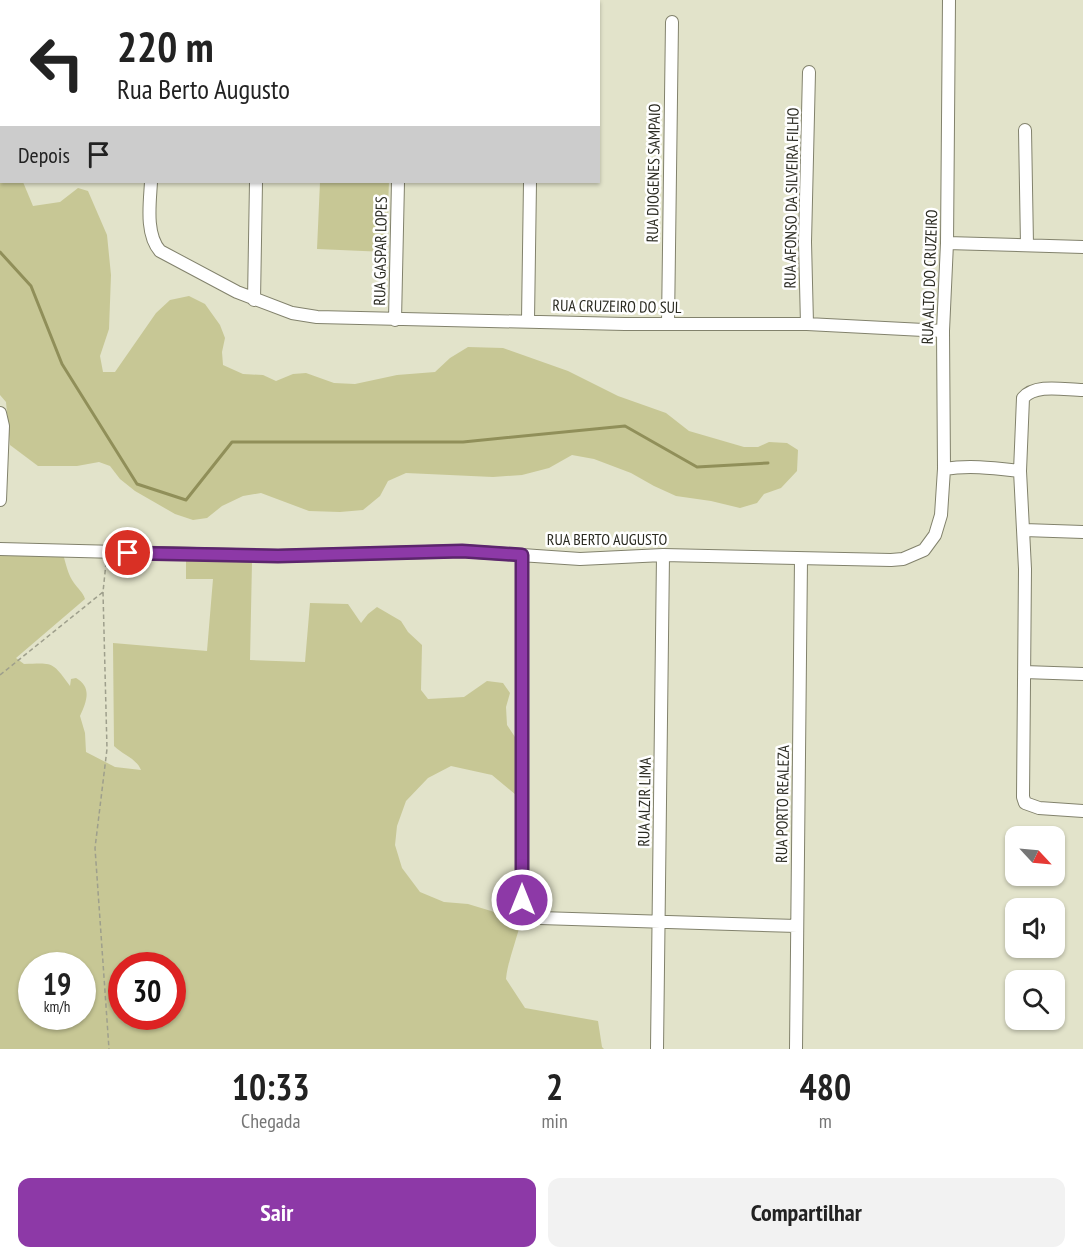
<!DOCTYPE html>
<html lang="pt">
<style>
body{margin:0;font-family:"PT Sans Narrow",sans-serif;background:#f2f2f2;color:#222;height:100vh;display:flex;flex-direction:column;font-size:22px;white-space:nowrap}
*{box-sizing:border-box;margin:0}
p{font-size:20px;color:#767676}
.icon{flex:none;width:33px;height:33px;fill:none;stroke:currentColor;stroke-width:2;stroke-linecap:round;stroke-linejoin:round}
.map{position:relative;height:1049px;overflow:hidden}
.side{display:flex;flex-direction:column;background:#fff;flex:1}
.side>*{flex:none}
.hud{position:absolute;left:0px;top:0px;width:600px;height:183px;box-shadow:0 2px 4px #0004;background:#fff;color:#222;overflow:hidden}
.needle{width:39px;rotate:116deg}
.tools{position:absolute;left:1005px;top:826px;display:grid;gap:12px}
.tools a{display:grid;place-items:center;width:60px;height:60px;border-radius:12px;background:#fff;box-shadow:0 2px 4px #0004;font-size:30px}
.speed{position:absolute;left:18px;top:952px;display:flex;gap:12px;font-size:30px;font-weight:700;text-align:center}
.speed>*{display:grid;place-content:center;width:78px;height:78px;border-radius:50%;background:#fff;box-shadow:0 2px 4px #0004;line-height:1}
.speed small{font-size:15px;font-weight:400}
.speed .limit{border:9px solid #d22;background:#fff;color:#111}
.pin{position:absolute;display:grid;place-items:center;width:51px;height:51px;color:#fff;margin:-26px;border:3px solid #fff;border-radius:50%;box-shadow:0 2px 6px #0007}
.me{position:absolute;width:66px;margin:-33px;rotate:0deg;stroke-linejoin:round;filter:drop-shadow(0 0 4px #0008)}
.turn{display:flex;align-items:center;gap:21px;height:126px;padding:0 18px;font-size:27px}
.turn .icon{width:78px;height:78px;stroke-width:2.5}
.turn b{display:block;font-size:42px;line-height:51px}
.then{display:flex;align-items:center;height:57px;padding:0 18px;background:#0003;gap:12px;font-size:22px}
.eta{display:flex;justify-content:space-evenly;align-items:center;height:102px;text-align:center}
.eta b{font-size:36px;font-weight:600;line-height:42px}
.cta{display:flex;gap:12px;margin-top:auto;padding:12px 18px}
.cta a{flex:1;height:69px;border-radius:12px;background:#8d39a7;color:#fff;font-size:24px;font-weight:600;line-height:69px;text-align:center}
.cta a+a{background:#f2f2f2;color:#222}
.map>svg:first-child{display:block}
</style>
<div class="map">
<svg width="1083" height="1049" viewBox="0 0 1083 1049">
<rect width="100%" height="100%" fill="#e2e3ca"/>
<path fill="#c7c795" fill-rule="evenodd" d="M 0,0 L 159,0 L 2,2 L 2,182 L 23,182 L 33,206 L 60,202 L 78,188 L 88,191 L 107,235 L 111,275 L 109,329 L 100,356 L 103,372 L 115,372 L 156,313 L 170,300 L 189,296 L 205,304 L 220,325 L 225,338 L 222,352 L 223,365 L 243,374 L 263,375 L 276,381 L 293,374 L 306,373 L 334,383 L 355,384 L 397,375 L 435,372 L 450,358 L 468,347 L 503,348 L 568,371 L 618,396 L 666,413 L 689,431 L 744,447 L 758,447 L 769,442 L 787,443 L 798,450 L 797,471 L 781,488 L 764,494 L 757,503 L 740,508 L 711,501 L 676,496 L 654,486 L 631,473 L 594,459 L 572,455 L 549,468 L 522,475 L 493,477 L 406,473 L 388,481 L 380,496 L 363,510 L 340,512 L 309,511 L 261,493 L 243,496 L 222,506 L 207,518 L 193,520 L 175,514 L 135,491 L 120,479 L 110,466 L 99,462 L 77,466 L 38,466 L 10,445 L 6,402 L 0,395 Z
M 327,0 L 528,0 L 327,2 Z
M 320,182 L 389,182 L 386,252 L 317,249 Z
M 0,549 L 63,554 C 66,564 68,575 74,583 C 78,589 83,592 85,599 L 16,658 L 24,664 C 53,663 52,661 70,686 L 71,679 L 76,678 C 92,687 87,701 80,716 L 85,733 L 86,752 L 115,767 L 141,770 C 136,758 123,755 114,746 L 113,643 L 207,651 L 213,579 L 186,579 L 186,560 L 252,562 L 250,660 L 305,662 L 310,603 L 348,604 L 361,623 L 368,614 L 377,607 L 401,621 L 408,632 L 422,645 L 421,690 L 428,699 L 464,697 L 487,681 L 503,683 L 510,693 L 506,707 L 507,725 L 517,740 L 516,795 L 492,775 L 451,766 L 428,778 L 406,801 L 397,826 L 395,845 L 402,868 L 420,892 L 444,902 L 468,904 L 521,920 C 517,940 508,959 506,979 L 525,1008 L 598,1021 L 602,1047 L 604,1049 L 0,1049 ZM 32,966 L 82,966 L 82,1017 L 32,1017 ZM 122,966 L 172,966 L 172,1017 L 122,1017 Z"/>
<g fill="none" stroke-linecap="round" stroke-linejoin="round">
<path stroke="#908f59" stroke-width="3" d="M 0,252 L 31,286 L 62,364 L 137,484 L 186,500 L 232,442 L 463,442 L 625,426 L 697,467 L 768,463"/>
<g stroke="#82826c" stroke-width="14">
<path id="minor" d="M 156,0 L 156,2
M 258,2 L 258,0
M 533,2 L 533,0
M 1025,130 L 1027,245
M 151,182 C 150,202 145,234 160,251 L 237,292 L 292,313 L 317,317 L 625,324 L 807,324 L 943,331
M 947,243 L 1083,247
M 254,300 L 256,182
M 395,320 L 398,182
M 528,320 L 530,182
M 668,324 L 672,22
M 807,324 L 805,242 L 809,72
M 0,413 L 3,426 L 0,500
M 944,469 C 970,465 993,468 1020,471 L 1025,569 L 1023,797 L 1025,803 L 1039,808 L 1083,811
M 1020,471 L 1023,398 C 1036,383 1065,390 1083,390
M 1024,530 L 1083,532
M 0,549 L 278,556 L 462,551 L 580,559 L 663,555 L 891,560 L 903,559 L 924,550 L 935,535 L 941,515 L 944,469 L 943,331 L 947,243 L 949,0
M 522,555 L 522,900 L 527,914 L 540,918 L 797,926
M 1024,672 L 1083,674
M 657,1049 L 663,555
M 796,1049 L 801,559"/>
</g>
<path stroke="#9e9f8c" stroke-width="1.5" stroke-dasharray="4.5 3" stroke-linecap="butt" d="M 103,592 L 107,749 L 95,848 L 109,1049
M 0,675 L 103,592 L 106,563"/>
<use href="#minor" stroke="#fff" stroke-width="12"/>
</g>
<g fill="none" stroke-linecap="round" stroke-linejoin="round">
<g stroke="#5c256d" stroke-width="15">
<path id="route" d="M 128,553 L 278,556 L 462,551 L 522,555 L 522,900"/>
</g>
<use href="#route" stroke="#8d39a7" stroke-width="10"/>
</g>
<g text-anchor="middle" stroke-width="5" stroke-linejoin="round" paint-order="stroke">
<g font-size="16" fill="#2b2b22" stroke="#fff">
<text transform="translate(653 173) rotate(-89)" y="6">RUA DIOGENES SAMPAIO</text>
<text transform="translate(791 198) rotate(-89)" y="6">RUA AFONSO DA SILVEIRA FILHO</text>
<text transform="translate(380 251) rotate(-89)" y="6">RUA GASPAR LOPES</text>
<text transform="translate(929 277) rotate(-88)" y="6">RUA ALTO DO CRUZEIRO</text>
<text transform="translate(617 306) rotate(1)" y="6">RUA CRUZEIRO DO SUL</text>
<text x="607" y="545">RUA BERTO AUGUSTO</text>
<text transform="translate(644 802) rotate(-89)" y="6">RUA ALZIR LIMA</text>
<text transform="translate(782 804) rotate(-89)" y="6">RUA PORTO REALEZA</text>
</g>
</g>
</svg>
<div class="tools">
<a><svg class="needle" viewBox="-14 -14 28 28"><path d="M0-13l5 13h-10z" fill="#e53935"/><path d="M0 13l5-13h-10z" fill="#767676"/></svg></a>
<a><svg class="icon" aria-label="sound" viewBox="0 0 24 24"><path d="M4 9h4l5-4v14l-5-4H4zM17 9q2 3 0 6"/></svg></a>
<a><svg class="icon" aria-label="search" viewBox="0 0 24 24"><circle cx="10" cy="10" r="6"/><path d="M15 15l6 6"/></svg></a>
</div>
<div class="speed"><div>19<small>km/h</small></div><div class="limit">30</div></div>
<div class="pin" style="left:128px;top:553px;background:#d93025"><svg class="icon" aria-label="arrive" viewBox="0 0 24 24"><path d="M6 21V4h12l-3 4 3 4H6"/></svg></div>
<svg class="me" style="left:522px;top:900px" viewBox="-20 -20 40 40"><circle r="17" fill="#8d39a7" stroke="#fff" stroke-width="3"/><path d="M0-11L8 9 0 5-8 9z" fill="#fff"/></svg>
<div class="hud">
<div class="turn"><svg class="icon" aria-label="left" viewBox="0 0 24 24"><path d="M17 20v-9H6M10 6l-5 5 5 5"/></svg><div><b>220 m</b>Rua Berto Augusto</div></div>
<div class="then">Depois<svg class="icon" aria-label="arrive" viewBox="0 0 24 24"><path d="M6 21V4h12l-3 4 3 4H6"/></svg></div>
</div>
</div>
<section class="side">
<div class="eta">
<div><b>10:33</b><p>Chegada</p></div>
<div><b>2</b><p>min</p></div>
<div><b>480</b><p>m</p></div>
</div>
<div class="cta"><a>Sair</a><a>Compartilhar</a></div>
</section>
